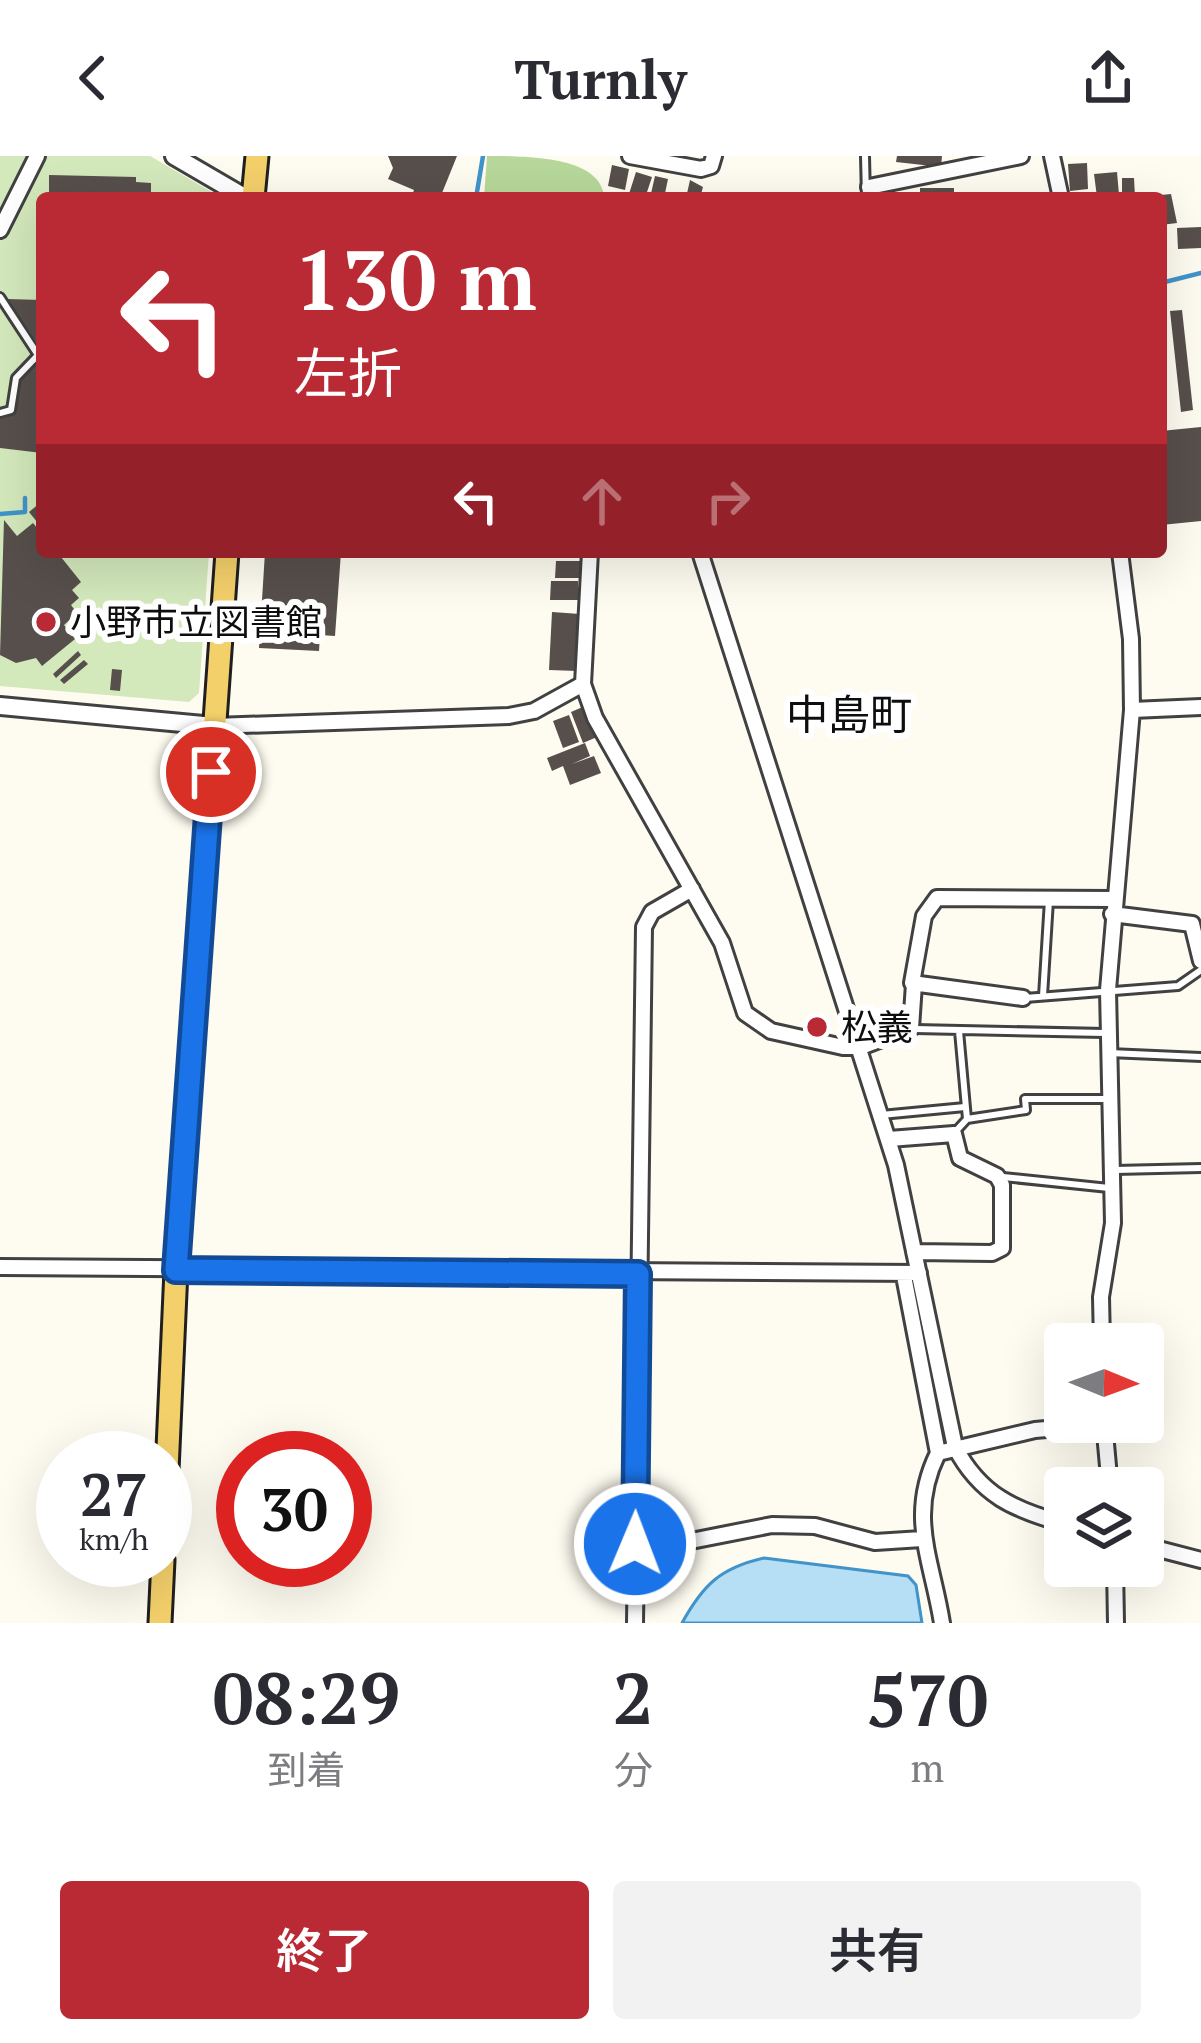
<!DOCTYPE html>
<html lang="ja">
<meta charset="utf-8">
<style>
body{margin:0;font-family:"PT Serif","Noto Sans JP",serif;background:#f2f2f3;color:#2b2b33;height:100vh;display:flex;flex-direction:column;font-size:45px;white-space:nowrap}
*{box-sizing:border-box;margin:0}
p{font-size:39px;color:#7c7c81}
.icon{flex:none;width:66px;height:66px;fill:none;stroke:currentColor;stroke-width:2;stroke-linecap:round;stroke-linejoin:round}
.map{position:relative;height:1467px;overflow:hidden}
.drawer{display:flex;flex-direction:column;background:#fff;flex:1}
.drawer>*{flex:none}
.top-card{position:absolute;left:36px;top:36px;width:1131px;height:366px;border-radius:12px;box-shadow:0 12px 48px #0002;background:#ba2a34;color:#fff;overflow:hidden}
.needle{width:78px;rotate:91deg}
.buttons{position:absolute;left:1044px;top:1167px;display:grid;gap:24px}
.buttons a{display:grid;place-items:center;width:120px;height:120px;border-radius:12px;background:#fff;box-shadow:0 12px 48px #0002;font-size:60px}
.speed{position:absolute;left:36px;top:1275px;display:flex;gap:24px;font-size:60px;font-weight:700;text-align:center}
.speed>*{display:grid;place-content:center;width:156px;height:156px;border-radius:50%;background:#fff;box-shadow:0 12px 48px #0002;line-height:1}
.speed small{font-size:30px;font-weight:400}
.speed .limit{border:18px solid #d22;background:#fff;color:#111}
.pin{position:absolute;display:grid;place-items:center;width:102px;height:102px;color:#fff;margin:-51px;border:6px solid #fff;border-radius:50%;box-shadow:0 3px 12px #0007}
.me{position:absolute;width:132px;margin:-66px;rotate:1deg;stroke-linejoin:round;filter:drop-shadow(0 0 9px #0008)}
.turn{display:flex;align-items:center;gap:42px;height:252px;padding:0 60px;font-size:54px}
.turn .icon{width:156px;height:156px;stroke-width:2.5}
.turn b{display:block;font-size:84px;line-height:102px}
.lanes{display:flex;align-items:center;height:114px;padding:0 60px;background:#0003;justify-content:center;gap:60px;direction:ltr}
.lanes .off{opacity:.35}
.eta{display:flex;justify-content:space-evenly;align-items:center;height:204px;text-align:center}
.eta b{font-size:72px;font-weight:600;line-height:84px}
.action{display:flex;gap:24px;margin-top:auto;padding:24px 60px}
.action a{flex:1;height:138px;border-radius:12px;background:#ba2a34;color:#fff;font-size:48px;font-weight:600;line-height:138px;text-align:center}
.action a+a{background:#f2f2f3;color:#2b2b33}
header{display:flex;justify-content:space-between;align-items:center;height:156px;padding:0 60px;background:#fff;font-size:54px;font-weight:600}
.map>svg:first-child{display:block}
</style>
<header><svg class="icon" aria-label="back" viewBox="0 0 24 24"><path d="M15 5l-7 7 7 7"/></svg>Turnly<svg class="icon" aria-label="share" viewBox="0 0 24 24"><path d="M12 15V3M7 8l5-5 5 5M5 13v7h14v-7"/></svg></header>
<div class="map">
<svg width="1201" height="1467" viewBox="0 0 1201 1467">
<rect width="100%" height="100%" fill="#fefbf0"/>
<path fill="#d3e8bb" d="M 0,0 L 150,0 L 222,42 L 42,42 L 42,396 L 209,396 L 199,537 L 189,546 L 0,530 Z"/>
<path fill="#b7d89a" d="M 487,0 C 528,0 602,0 604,42 L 484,42 Z"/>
<path fill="#b6def4" stroke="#4094c9" stroke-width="3" d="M 764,1402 L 908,1420 L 916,1429 L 922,1467 L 682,1467 C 703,1429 720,1412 764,1402 Z"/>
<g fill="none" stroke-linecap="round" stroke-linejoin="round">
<path stroke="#4094c9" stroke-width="4.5" d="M 476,42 L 483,0
M 1161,127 L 1201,117
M 0,358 L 25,356 L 25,342"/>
</g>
<path fill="#574f4b" d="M 388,0 L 457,0 L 440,42 L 411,42 L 414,34 L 388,23 L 393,12 Z
M 897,0 L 942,0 L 941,11 L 896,6 Z
M 1087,7 L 1088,33 L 1070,35 L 1068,8 Z
M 612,9 L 629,13 L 625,34 L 608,30 Z
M 636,16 L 652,21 L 645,42 L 629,38 Z
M 1117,16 L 1119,39 L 1097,41 L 1094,18 Z
M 49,19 L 136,21 L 136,26 L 151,27 L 151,40 L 49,42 Z
M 655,20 L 668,23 L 664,42 L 650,42 Z
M 1122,22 L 1134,22 L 1135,41 L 1122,41 Z
M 690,24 L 703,31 L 700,42 L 686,42 Z
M 920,32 L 954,32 L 954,42 L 920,42 Z
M 1171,38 L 1177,67 L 1161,69 L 1161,39 Z
M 1201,71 L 1201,92 L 1178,93 L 1177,72 Z
M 7,143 L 42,144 L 42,194 Z
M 1182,154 L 1193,254 L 1181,256 L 1170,155 Z
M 42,200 L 42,297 L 0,292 L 0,262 L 15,257 L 20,224 Z
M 1201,271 L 1201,365 L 1161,369 L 1161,275 Z
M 40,347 L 42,350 L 42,372 L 29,356 Z
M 4,364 L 17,380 L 33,367 L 42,378 L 42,396 L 57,396 L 81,426 L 72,434 L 79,442 L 71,449 L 77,457 L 64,469 L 75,483 L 42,510 L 36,502 L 16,507 L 0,499 Z
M 265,396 L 341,396 L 335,480 L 320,479 L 319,495 L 259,492 Z
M 556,405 L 581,405 L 581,422 L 555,422 Z
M 551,425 L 578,425 L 578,444 L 550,444 Z
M 552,456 L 580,458 L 577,515 L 549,514 Z
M 78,495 L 81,499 L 56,522 L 53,518 Z
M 84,504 L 88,508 L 64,528 L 60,524 Z
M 112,513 L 122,514 L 120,535 L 110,534 Z
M 585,550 L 597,581 L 583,587 L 571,556 Z
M 569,559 L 579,586 L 563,592 L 553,565 Z
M 585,587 L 590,600 L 572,608 L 594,600 L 601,617 L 570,629 L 563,610 L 552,615 L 547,602 Z"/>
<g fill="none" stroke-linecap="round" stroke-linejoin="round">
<g stroke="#414141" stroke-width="12">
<path id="service" d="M 865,0 L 866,42
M 0,141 L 38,199 L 16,222 L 11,254 L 0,257
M 1043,840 L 1049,744
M 1025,842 L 1178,830 L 1201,814
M 915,873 L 1105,877
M 1109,897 L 1201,901
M 881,959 L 965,951
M 967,963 L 1026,954 L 1025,943 L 1107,943
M 956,975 L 967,963 L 959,875
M 1115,1014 L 1201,1012
M 1003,1021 L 1109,1032"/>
</g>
<g stroke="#414141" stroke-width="20">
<path id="minor" d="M 630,0 L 701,13 L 711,10 L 714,0
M 1052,0 L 1061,42
M 869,31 L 1021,0
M 0,74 L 37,0
M 590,396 L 583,528 L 595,562 L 722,787 L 745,857 L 771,875 L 843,891 L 861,891 L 911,872 L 914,828
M 700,396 L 896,1009 L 955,1291 C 980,1339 1014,1354 1065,1368
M 1120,396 L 1131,483 L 1132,554 L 1201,551
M 214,570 L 509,560 L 534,555 L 583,528
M 1112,758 L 1192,768 L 1201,805
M 1023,842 L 912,827 L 924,760 L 937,742 L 1113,743
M 889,983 L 954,978 L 960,1002 L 997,1020 L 1002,1029 L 1002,1092 L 992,1097 L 914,1096
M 0,1111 L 919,1117
M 904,1120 L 938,1297
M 1102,1188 L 1101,1141 L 1113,1067 L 1108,834 L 1132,554
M 1104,1266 L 1110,1332
M 636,1388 L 691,1385 L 772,1369 L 815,1370 L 875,1386 L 922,1383
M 1143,1389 L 1201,1404
M 1115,1410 L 1116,1467
M 635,1467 L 644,771 L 652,756 L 692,733
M 942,1467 C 932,1404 907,1360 938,1297 L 1035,1274 L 1104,1268"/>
</g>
<g stroke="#414141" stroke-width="22">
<path id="tertiary" d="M 174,0 L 246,42
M 0,550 L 214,570"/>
</g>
<g stroke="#1f1f1f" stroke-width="27">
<path id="primary" d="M 253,42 L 257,0
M 165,1359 L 176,1114 L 227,396
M 160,1467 L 163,1404"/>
</g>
<use href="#service" stroke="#fff" stroke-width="6"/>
<use href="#minor" stroke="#fff" stroke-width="14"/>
<use href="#tertiary" stroke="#fff" stroke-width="16"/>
<use href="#primary" stroke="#f4d06b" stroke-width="21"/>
</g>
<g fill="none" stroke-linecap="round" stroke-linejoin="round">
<g stroke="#114b97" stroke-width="30">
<path id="route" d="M 211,616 L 176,1114 L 638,1118 L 635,1388"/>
</g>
<use href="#route" stroke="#1a73e8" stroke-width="21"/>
</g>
<g fill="#ba2a34" stroke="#fff" stroke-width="4.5">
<circle cx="46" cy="466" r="12"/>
<circle cx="817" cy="871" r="12"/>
</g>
<g text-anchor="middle" stroke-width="12" stroke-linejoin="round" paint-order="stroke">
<g font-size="36" fill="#0e0e0e" stroke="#fff" text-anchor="start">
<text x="70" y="479">小野市立図書館</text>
<text x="841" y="884">松義</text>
</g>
<g font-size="42" fill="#0e0e0e" stroke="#fff">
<text x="849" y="574">中島町</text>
</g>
</g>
</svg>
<div class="buttons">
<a><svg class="needle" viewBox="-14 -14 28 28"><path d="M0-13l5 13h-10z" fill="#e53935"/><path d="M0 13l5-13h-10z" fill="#7c7c81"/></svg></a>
<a><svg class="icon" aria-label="layers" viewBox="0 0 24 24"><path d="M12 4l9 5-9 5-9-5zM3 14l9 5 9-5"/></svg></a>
</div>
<div class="speed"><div>27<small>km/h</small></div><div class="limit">30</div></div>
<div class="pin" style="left:211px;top:616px;background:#d93025"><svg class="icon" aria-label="arrive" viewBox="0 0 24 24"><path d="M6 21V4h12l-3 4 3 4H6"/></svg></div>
<svg class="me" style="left:635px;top:1388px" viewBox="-20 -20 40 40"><circle r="17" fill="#1a73e8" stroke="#fff" stroke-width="3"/><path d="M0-11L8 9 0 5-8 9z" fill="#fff"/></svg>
<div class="top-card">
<div class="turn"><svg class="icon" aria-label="left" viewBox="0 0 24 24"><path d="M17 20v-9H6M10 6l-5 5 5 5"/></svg><div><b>130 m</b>左折</div></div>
<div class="lanes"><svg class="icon" aria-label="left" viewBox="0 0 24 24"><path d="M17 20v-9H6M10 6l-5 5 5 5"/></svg><svg class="icon off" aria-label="ahead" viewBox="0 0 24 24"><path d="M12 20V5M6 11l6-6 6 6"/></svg><svg class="icon off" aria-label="right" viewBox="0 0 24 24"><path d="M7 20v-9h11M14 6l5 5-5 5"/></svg></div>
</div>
</div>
<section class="drawer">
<div class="eta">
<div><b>08:29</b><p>到着</p></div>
<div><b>2</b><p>分</p></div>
<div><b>570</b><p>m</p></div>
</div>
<div class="action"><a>終了</a><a>共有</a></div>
</section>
